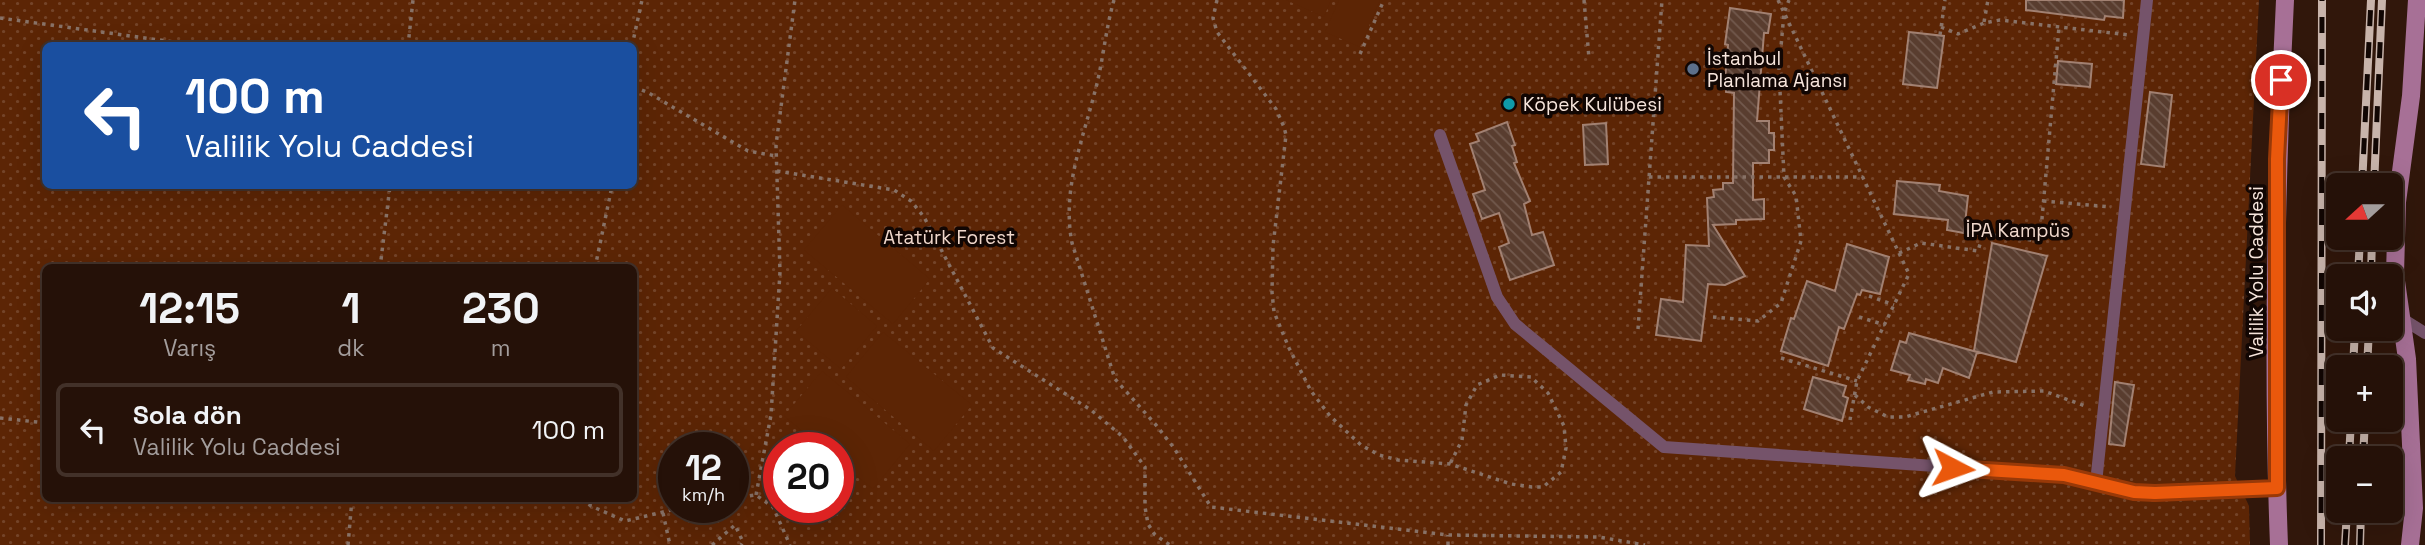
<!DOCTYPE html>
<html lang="tr">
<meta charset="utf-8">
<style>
body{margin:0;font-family:"Space Grotesk",sans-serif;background:#2d1a12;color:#f1f3f6;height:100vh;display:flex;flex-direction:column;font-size:26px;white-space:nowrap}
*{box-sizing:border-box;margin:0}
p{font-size:23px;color:#a39d9c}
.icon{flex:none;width:38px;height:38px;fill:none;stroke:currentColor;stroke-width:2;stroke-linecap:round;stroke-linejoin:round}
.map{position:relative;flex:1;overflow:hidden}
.panel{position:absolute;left:42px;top:264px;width:595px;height:238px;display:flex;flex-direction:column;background:#251108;border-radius:10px;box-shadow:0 7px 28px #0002,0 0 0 2px #423129}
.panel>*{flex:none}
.guide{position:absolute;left:42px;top:42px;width:595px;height:147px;border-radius:10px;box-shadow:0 7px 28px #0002,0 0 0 2px #423129;background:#1a4fa0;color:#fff;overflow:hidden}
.needle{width:46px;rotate:249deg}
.fabs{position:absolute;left:2326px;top:173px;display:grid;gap:14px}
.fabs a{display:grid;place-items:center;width:77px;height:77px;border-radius:10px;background:#251108;box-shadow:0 7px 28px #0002,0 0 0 2px #423129;font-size:35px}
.speed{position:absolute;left:658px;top:432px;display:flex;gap:14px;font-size:35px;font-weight:700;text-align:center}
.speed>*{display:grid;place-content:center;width:91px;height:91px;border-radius:50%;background:#251108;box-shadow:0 7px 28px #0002,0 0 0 2px #423129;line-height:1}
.speed small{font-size:18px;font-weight:400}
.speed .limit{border:10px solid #d22;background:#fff;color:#111}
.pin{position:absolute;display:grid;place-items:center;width:60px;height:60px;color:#fff;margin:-30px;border:4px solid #fff;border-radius:50%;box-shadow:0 2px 7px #0007}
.me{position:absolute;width:77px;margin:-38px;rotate:94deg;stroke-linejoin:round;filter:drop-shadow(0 0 5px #0008)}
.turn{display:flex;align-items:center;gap:24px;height:147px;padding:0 28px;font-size:32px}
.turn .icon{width:91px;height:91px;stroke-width:2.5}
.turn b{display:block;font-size:49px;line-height:60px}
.eta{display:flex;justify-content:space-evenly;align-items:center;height:119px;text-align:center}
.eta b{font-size:42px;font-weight:700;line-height:49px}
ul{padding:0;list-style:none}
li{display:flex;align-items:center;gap:21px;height:94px;margin:0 14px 10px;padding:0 14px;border:4px solid #423129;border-radius:10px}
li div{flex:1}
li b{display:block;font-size:26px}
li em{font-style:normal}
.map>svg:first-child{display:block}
</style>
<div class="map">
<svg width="2425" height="545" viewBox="0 0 2425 545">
<defs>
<pattern id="park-dots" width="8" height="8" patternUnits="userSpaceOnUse" patternTransform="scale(1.75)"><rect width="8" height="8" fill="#5c2505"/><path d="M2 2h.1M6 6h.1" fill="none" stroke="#744429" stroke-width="1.8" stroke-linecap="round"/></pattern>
<pattern id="building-back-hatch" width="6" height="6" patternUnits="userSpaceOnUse" patternTransform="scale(1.75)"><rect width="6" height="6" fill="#593d2f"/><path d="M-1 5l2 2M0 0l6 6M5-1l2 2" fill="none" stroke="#72594d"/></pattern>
</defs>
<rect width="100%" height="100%" fill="#31170b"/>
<path fill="url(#park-dots)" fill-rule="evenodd" d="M 0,0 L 2259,0 L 2235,476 L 2249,506 L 2250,545 L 0,545 ZM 46,46 L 634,46 L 634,186 L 46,186 ZM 46,268 L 634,268 L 634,499 L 46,499 ZM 674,448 L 733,448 L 733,508 L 674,508 ZM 779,448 L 838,448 L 838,508 L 779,508 Z"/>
<path fill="#5c2505" d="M 1286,0 L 1331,0 L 1324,17 Z
M 1339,0 L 1380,0 L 1360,47 L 1325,32 Z
M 842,205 L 930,279 L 893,324 L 804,250 Z
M 832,288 L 877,326 L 841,369 L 796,331 Z
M 883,332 L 972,405 L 934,451 L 846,377 Z
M 822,371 L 910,444 L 873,489 L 838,461 L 838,448 L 823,448 L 784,416 Z"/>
<path fill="url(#building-back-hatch)" stroke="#a28172" stroke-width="2" d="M 2026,0 L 2124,0 L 2123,18 L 2105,16 L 2104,20 L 2026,10 Z
M 1730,8 L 1771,14 L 1768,33 L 1764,33 L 1757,121 L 1769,121 L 1769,133 L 1774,133 L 1774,150 L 1769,150 L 1769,163 L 1753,163 L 1753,200 L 1764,199 L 1764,219 L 1736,220 L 1736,224 L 1713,225 L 1745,276 L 1725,285 L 1708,284 L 1701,341 L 1656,335 L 1661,299 L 1683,302 L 1686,245 L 1709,246 L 1707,198 L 1714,197 L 1713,190 L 1723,189 L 1723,183 L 1733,183 L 1734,93 L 1726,92 L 1727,80 L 1725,80 L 1728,45 L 1725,44 Z
M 1909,32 L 1944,36 L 1937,88 L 1903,84 Z
M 2058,61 L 2092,64 L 2090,87 L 2056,84 Z
M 2150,92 L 2172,95 L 2164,167 L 2141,164 Z
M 1507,122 L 1515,145 L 1512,146 L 1517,162 L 1514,163 L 1530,201 L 1524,204 L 1532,235 L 1543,232 L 1554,265 L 1510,280 L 1499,247 L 1509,243 L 1499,213 L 1482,219 L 1473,194 L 1485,190 L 1470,144 L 1479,141 L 1476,134 Z
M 1606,123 L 1608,164 L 1585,165 L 1583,125 Z
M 1897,181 L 1940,185 L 1939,191 L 1968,196 L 1964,233 L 1947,230 L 1948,220 L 1894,214 Z
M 1992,243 L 2047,256 L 2016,362 L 1974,351 Z
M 1847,244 L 1889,257 L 1880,294 L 1862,290 L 1860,295 L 1857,294 L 1844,329 L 1839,327 L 1828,366 L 1781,351 L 1791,318 L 1794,319 L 1807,281 L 1835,291 Z
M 1909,333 L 1977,352 L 1969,378 L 1943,368 L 1938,383 L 1926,379 L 1925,384 L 1908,380 L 1910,375 L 1891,370 L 1900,341 L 1906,343 Z
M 1813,377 L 1846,386 L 1843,396 L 1848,398 L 1842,421 L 1804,409 Z
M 2115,382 L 2134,385 L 2124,446 L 2109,444 Z"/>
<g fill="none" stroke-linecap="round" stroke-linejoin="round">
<path stroke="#887267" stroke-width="3.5" stroke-dasharray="3.5 5" stroke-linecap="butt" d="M 1114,0 C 1105,31 1103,64 1094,95 C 1081,145 1062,191 1072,243 L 1115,379 L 1156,425 L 1174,448 L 1211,507 L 1448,535 L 1599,537 L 1645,545
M 1217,0 L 1213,18 L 1217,32 L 1276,109 L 1284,127 L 1286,135 L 1273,246 L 1272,292 L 1274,312 L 1289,348 L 1311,391 L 1330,416 L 1361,445 L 1379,455 L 1398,460 L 1450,464 L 1511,484 L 1532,487 L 1543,487 L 1561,472 L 1566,448 L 1564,426 L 1548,393 L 1531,377 L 1500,375 L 1477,385 L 1466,405 L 1462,440 L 1450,464
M 1584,0 L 1589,58
M 1778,0 L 1909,274 L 1857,381 L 1850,420
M 0,18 L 203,46
M 1984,22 L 1988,0
M 1941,27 L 1958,34 L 1984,23 L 2000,20 L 2129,35
M 1940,35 L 1945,0
M 408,46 L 413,0
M 632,46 L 642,0
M 1360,54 L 1384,0
M 634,87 L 647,92 L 748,151 L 776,156
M 777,171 L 894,190 L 911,201 L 924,217 L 993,348 L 1091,410 L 1123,437 L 1145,467 L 1145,507 L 1148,524 L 1155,535 L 1170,545
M 1649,177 L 1863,177
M 2043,201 L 2111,207
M 1899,253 L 1921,243 L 1978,251 L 1983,234 L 2040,241 L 2059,27
M 380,268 L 390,186
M 595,268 L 612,186
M 1869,296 L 1894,305
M 1713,317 L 1758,321 L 1781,303 L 1801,241 L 1796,196 L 1784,177 L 1779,69 L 1784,13 L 1789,0
M 1859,317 L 1885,325
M 1638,329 L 1662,0
M 1781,358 L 1857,381
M 1855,395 L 1868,407 L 1888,417 L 1905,417 L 1993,392 L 2044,391 L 2088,407
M 0,418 L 46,423
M 756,495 L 771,415 L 780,272 L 776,145 L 795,0
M 733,498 L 756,495 L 773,507 L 790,545
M 582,499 L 591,506 L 625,521 L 680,508
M 663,513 L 670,545
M 348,545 L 352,499
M 712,545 L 735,525 L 743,542 L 741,545
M 1448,545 L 1448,535"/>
<path stroke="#75536a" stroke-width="12" d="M 1440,135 L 1497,297 L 1515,324 L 1664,447 L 2064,475 L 2134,492 L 2176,493 L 2277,488
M 2401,318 L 2425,333
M 2096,483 L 2147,0"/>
<path stroke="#a77096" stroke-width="18" d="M 2279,545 C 2272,364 2276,181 2285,0
M 2410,545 L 2414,508 L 2407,359 L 2395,274 L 2397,202 L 2411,96 L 2417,0"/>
<g stroke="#c8b4ab" stroke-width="8">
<path id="rail" d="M 2362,186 L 2371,0
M 2374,186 L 2382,0
M 2358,276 L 2360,238
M 2371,276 L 2372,238
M 2353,368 L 2355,329
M 2367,368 L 2369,329
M 2349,458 L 2351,420
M 2363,458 L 2365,420
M 2321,545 L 2322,0
M 2345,545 L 2347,511
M 2360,545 L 2361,511"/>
</g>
<use href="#rail" stroke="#110603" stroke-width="5" stroke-dasharray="16" stroke-linecap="butt"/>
</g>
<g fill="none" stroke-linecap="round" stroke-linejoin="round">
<g stroke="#983908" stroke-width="18">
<path id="route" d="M 1953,468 L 2064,475 L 2134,492 L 2155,493 L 2277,488 L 2277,159 L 2281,80"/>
</g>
<use href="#route" stroke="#ea580c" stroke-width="12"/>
</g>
<circle fill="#5c6f8a" stroke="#110603" stroke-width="2.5" cx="1693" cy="69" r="7"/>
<circle fill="#0f9aa8" stroke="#110603" stroke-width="2.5" cx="1509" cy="104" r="7"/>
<g text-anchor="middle" stroke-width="7" stroke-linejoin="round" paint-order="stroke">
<g font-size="19" fill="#f7e5dc" stroke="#110603" text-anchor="start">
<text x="1707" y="65">İstanbul<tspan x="1707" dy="22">Planlama Ajansı</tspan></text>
<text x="1523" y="111">Köpek Kulübesi</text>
</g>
<g font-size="19" fill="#efd7cb" stroke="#110603">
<text x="2018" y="237">İPA Kampüs</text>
<text x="949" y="244">Atatürk Forest</text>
</g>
<g font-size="19" fill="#f7e5dc" stroke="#110603">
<text transform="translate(2256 272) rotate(-90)" y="7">Valilik Yolu Caddesi</text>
</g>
</g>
</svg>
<div class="fabs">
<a><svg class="needle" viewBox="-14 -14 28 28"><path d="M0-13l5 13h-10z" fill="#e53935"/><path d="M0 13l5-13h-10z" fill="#a39d9c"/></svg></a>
<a><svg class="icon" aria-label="sound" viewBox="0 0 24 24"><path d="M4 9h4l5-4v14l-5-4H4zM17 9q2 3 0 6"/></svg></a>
<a>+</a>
<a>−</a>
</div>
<div class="speed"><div>12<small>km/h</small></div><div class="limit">20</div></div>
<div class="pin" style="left:2281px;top:80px;background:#d93025"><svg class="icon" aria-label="arrive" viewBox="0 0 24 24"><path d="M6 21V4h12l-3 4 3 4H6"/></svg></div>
<svg class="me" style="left:1953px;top:468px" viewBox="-20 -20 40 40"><path d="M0-17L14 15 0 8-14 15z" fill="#ea580c" stroke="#fff" stroke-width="4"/></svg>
<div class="guide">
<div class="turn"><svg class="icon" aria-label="left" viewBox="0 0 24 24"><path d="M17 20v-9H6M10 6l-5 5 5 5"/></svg><div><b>100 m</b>Valilik Yolu Caddesi</div></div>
</div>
<section class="panel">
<div class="eta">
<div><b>12:15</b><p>Varış</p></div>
<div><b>1</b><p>dk</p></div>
<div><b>230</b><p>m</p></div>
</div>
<ul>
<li><svg class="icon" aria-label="left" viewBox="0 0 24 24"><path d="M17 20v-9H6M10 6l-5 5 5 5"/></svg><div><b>Sola dön</b><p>Valilik Yolu Caddesi</p></div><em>100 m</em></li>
</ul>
</section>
</div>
